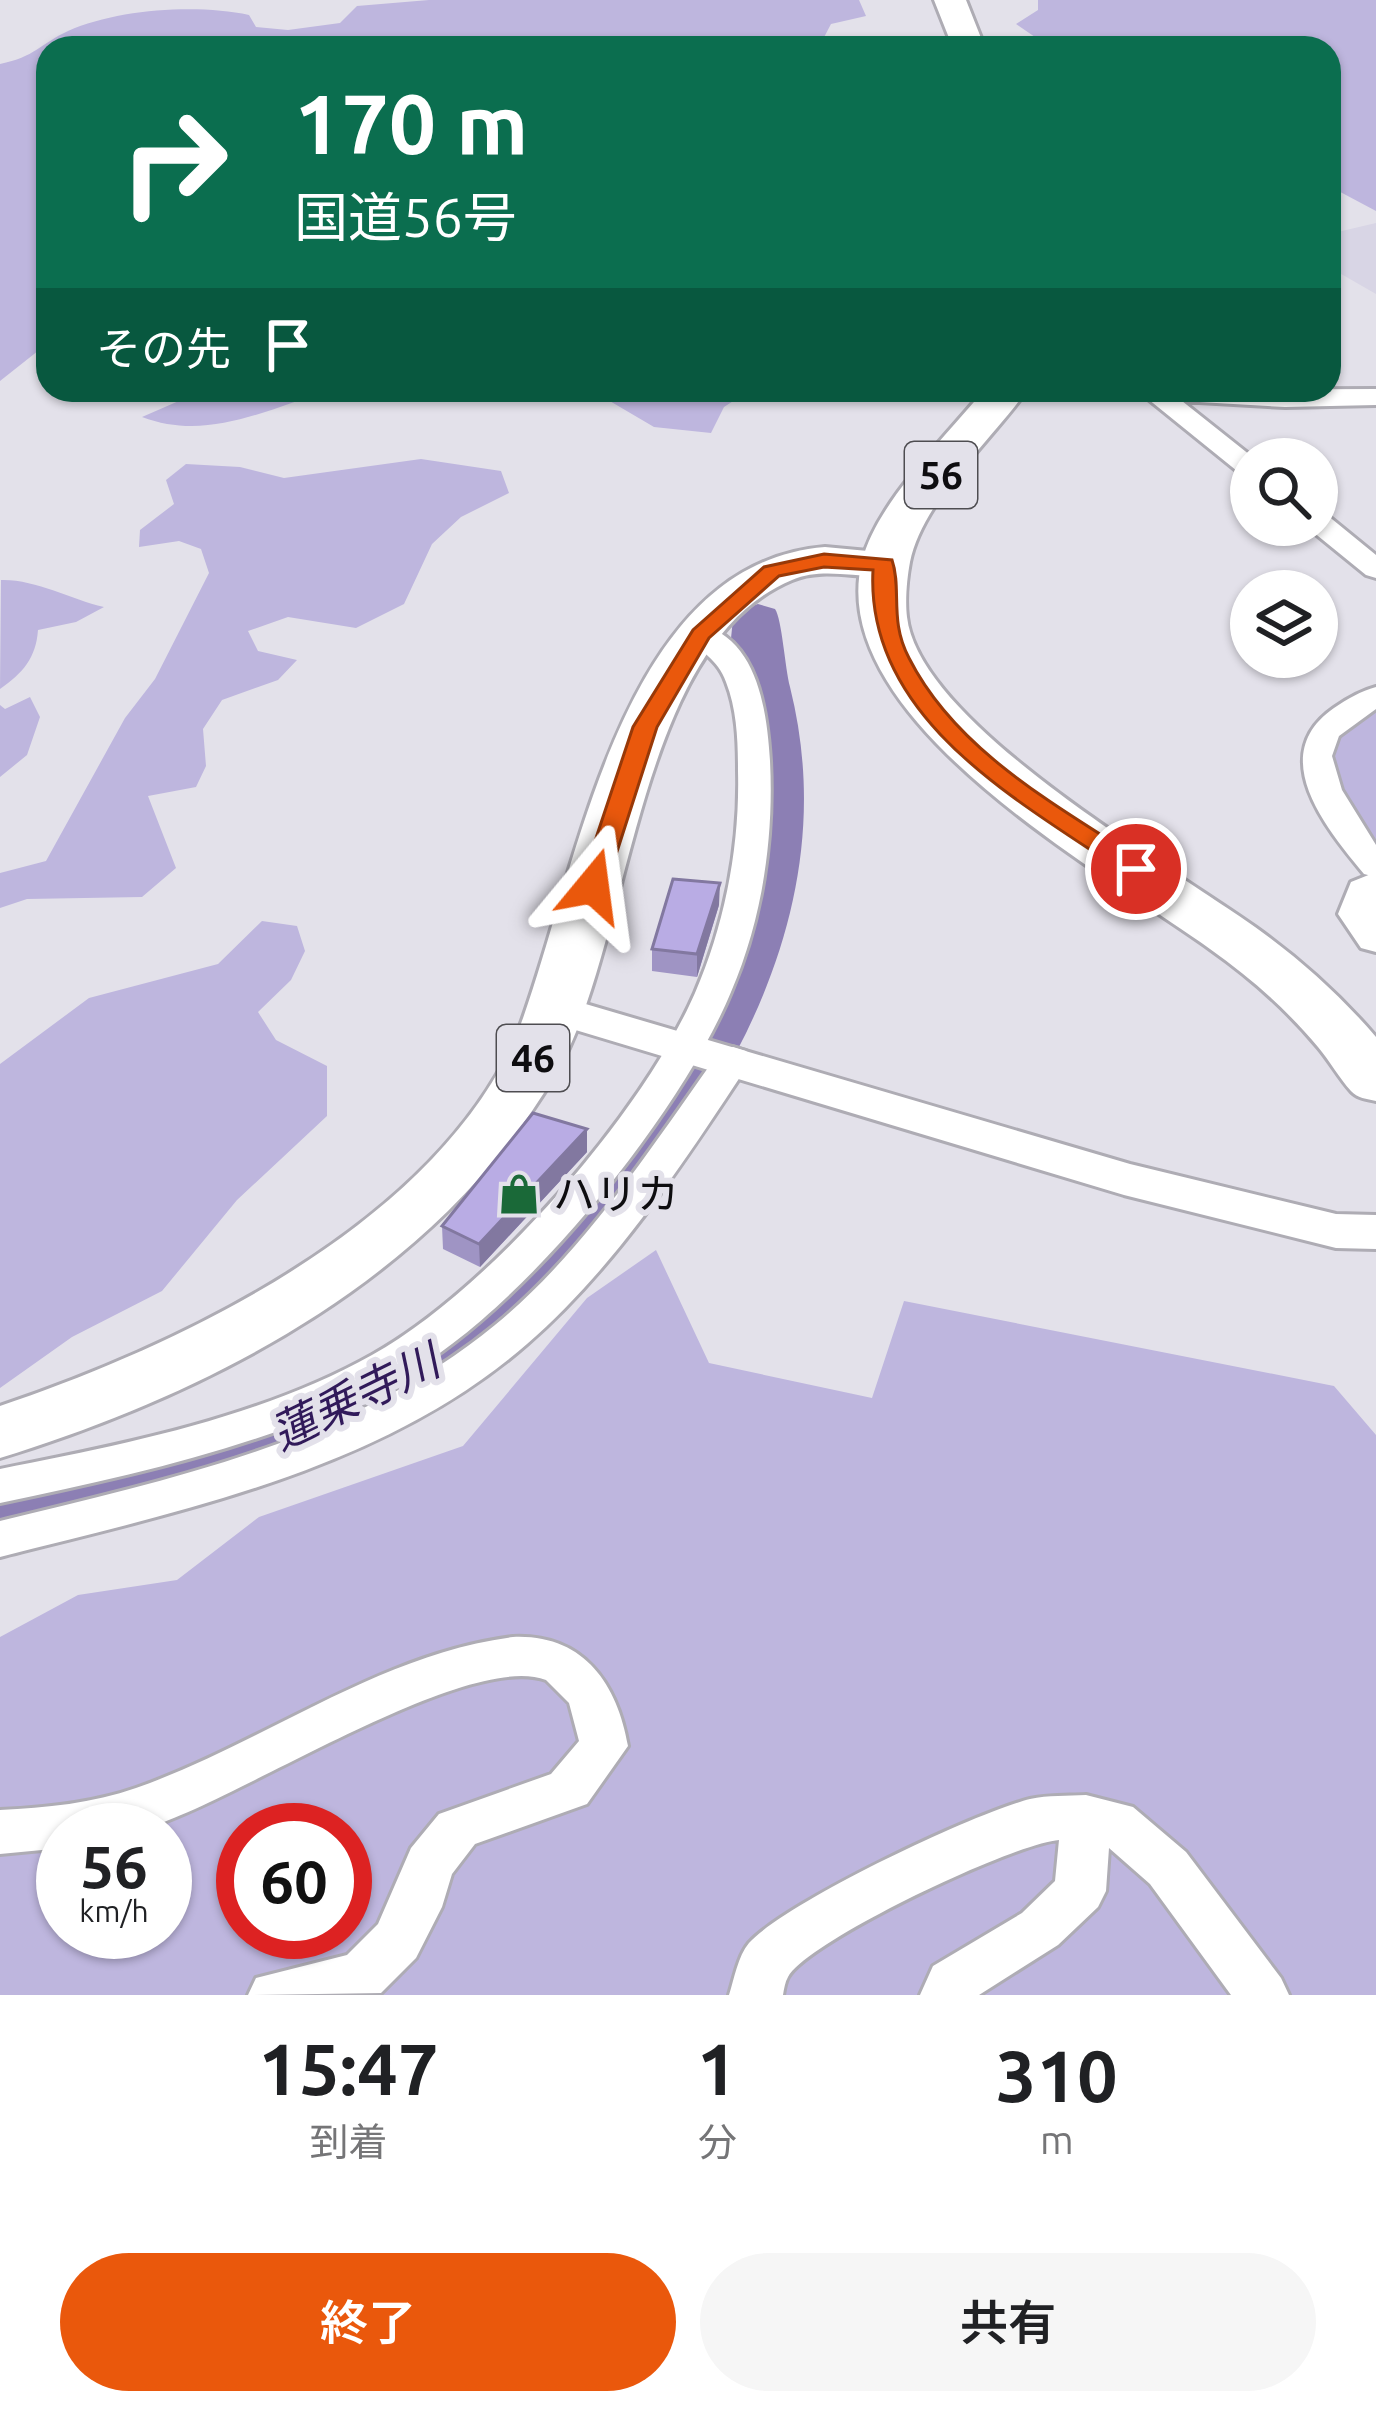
<!DOCTYPE html>
<html lang="ja">
<meta charset="utf-8">
<style>
body{margin:0;font-family:Ubuntu,"Noto Sans JP",sans-serif;background:#f6f6f6;color:#202124;height:100vh;display:flex;flex-direction:column;font-size:45px;white-space:nowrap}
*{box-sizing:border-box;margin:0}
p{font-size:39px;color:#757577}
.icon{flex:none;width:66px;height:66px;fill:none;stroke:currentColor;stroke-width:2;stroke-linecap:round;stroke-linejoin:round}
.map{position:relative;height:1995px;overflow:hidden}
.sheet{display:flex;flex-direction:column;background:#fff;flex:1}
.sheet>*{flex:none}
.hud{position:absolute;left:36px;top:36px;width:1305px;height:366px;border-radius:36px;box-shadow:0 3px 9px #0004;background:#0b6e4f;color:#fff;overflow:hidden}
.tools{position:absolute;left:1230px;top:438px;display:grid;gap:24px}
.tools a{display:grid;place-items:center;width:108px;height:108px;border-radius:50%;background:#fff;box-shadow:0 3px 9px #0004;font-size:60px}
.speed{position:absolute;left:36px;top:1803px;display:flex;gap:24px;font-size:60px;font-weight:700;text-align:center}
.speed>*{display:grid;place-content:center;width:156px;height:156px;border-radius:50%;background:#fff;box-shadow:0 3px 9px #0004;line-height:1}
.speed small{font-size:30px;font-weight:400}
.speed .limit{border:18px solid #d22;background:#fff;color:#111}
.pin{position:absolute;display:grid;place-items:center;width:102px;height:102px;color:#fff;margin:-51px;border:6px solid #fff;border-radius:50%;box-shadow:0 3px 12px #0007}
.me{position:absolute;width:132px;margin:-66px;rotate:16deg;stroke-linejoin:round;filter:drop-shadow(0 0 9px #0008)}
.turn{display:flex;align-items:center;gap:42px;height:252px;padding:0 60px;font-size:54px}
.turn .icon{width:156px;height:156px;stroke-width:2.5}
.turn b{display:block;font-size:84px;line-height:102px}
.then{display:flex;align-items:center;height:114px;padding:0 60px;background:#0003;gap:24px;font-size:45px}
.eta{display:flex;justify-content:space-evenly;align-items:center;height:204px;text-align:center}
.eta b{font-size:72px;font-weight:600;line-height:84px}
.cta{display:flex;gap:24px;margin-top:auto;padding:24px 60px}
.cta a{flex:1;height:138px;border-radius:72px;background:#ea580c;color:#fff;font-size:48px;font-weight:600;line-height:138px;text-align:center}
.cta a+a{background:#f6f6f6;color:#202124}
.map>svg:first-child{display:block}
</style>
<div class="map">
<svg width="1376" height="1995" viewBox="0 0 1376 1995">
<rect width="100%" height="100%" fill="#e3e1ea"/>
<path fill="#d8d5e5" d="M 1376,223 L 1376,294 L 1329,267 L 1329,234 Z"/>
<path fill="#beb6de" fill-rule="evenodd" d="M 429,0 L 859,0 L 866,16 L 831,24 L 821,43 L 897,48 L 48,48 L 48,343 L 0,381 L 0,64 C 35,57 40,44 68,31 C 118,9 197,4 249,15 L 256,27 L 288,30 L 340,23 L 357,6 Z
M 1038,0 L 1376,0 L 1376,211 L 1329,186 L 1329,48 L 1051,48 L 1016,24 L 1038,10 Z
M 204,390 L 331,390 C 267,409 208,442 142,417 Z
M 591,390 L 750,390 L 724,407 L 711,433 L 654,427 Z
M 421,459 L 501,471 L 509,493 L 461,517 L 432,544 L 404,604 L 356,628 L 288,617 L 248,631 L 258,651 L 297,660 L 278,680 L 222,700 L 203,729 L 206,766 L 196,787 L 148,796 L 176,868 L 142,897 L 27,899 L 0,908 L 0,873 L 46,861 L 125,718 L 155,679 L 209,573 L 201,549 L 179,541 L 139,547 L 140,530 L 174,504 L 166,480 L 186,464 L 240,467 L 284,478 Z
M 1,580 C 35,579 70,599 104,607 L 76,622 L 38,630 C 36,658 23,673 0,689 Z
M 1376,696 L 1376,867 L 1318,782 L 1325,728 Z
M 30,697 L 40,717 L 27,755 L 0,777 L 0,705 L 5,709 Z
M 262,921 L 297,926 L 305,951 L 291,980 L 258,1012 L 276,1040 L 327,1066 L 327,1116 L 237,1200 L 162,1291 L 72,1337 L 0,1388 L 0,1064 L 89,998 L 218,964 Z
M 656,1250 L 709,1363 L 872,1398 L 904,1301 L 1334,1386 L 1376,1435 L 1376,1995 L 0,1995 L 0,1637 L 78,1595 L 177,1580 L 259,1517 L 463,1446 L 587,1298 ZM 63,1830 L 165,1830 L 165,1932 L 63,1932 ZM 243,1830 L 345,1830 L 345,1932 L 243,1932 Z"/>
<g fill="none" stroke-linecap="round" stroke-linejoin="round">
<path fill="#8c7fb4" fill-rule="evenodd" d="M 758,604 L 775,609 C 782,619 785,668 790,687 C 846,910 725,1109 580,1268 C 542,1311 504,1356 455,1387 C 435,1400 411,1408 390,1419 C 259,1481 140,1507 0,1541 L 0,1483 L 205,1436 L 287,1405 L 405,1351 L 471,1301 L 568,1199 L 650,1098 L 694,1023 L 730,926 L 748,825 L 749,732 L 730,648 L 733,619 L 741,609 Z"/>
<g stroke="#aeacb4" stroke-width="6">
<path id="minor" d="M 1376,389 L 1376,405 L 1285,407 L 1182,401 L 1255,459 L 1251,459 L 1251,477 L 1242,475 L 1148,399 L 1122,398 L 1109,390 Z
M 1317,513 L 1327,515 L 1376,555 L 1376,578 L 1366,575 L 1307,527 L 1317,525 Z
M 701,625 C 758,639 767,712 770,761 C 774,839 762,920 731,992 C 680,1116 517,1317 398,1379 C 275,1444 135,1475 0,1503 L 0,1469 C 123,1445 262,1417 372,1355 C 489,1290 642,1114 695,993 C 725,924 740,846 738,771 C 738,741 737,710 726,682 C 718,659 700,652 686,634 Z
M 1376,687 L 1376,709 L 1339,736 L 1332,756 L 1342,790 L 1376,845 L 1376,877 L 1364,874 C 1325,827 1266,755 1334,708 C 1347,699 1361,691 1376,687 Z
M 733,1047 L 746,1051 L 752,1059 C 686,1159 617,1266 527,1344 C 383,1470 180,1511 0,1557 L 0,1521 C 171,1479 356,1440 495,1325 C 586,1250 652,1146 720,1051 Z
M 513,1637 C 583,1634 617,1683 628,1746 L 587,1804 L 475,1844 L 452,1874 L 442,1907 L 416,1958 L 381,1993 L 248,1995 L 256,1978 L 347,1955 L 378,1924 L 411,1848 L 439,1814 L 551,1774 L 579,1741 L 569,1703 L 546,1680 C 466,1650 236,1802 146,1828 C 121,1835 89,1830 63,1830 L 63,1848 L 0,1854 L 0,1810 C 46,1808 93,1803 136,1788 C 262,1744 378,1654 513,1637 Z
M 1086,1795 L 1133,1807 L 1186,1852 L 1281,1978 L 1289,1995 L 1231,1995 L 1150,1884 L 1109,1848 L 1106,1891 L 1098,1907 L 1058,1945 L 979,1995 L 920,1995 L 933,1966 L 1022,1913 L 1055,1881 L 1059,1840 C 1015,1843 809,1940 788,1977 C 785,1982 784,1989 783,1995 L 729,1995 C 734,1979 738,1956 749,1943 C 786,1902 974,1813 1030,1799 C 1048,1795 1068,1796 1086,1795 Z"/>
</g>
<g stroke="#aeacb4" stroke-width="6">
<path id="tertiary" d="M 1376,872 L 1376,952 L 1361,948 L 1338,914 L 1351,882 Z
M 555,995 L 1130,1164 L 1336,1214 L 1376,1215 L 1376,1249 L 1336,1248 L 1124,1195 L 539,1019 L 532,1009 L 539,999 Z"/>
</g>
<g stroke="#aeacb4" stroke-width="6">
<path id="primary" d="M 825,547 L 900,554 L 907,564 L 900,574 C 865,582 827,565 792,580 C 633,646 633,945 555,1075 C 436,1276 217,1391 0,1458 L 0,1406 C 183,1344 428,1227 514,1042 C 577,886 613,564 825,547 Z"/>
</g>
<g stroke="#aeacb4" stroke-width="6">
<path id="trunk" d="M 934,0 L 966,0 L 985,48 L 953,48 Z
M 984,390 L 1027,390 C 992,440 922,501 910,562 C 907,578 905,601 907,617 C 919,724 1170,866 1255,927 C 1300,959 1340,995 1376,1037 L 1376,1101 C 1367,1099 1357,1098 1351,1091 C 1339,1078 1330,1061 1318,1047 C 1287,1010 1250,977 1210,949 C 1103,872 823,719 862,561 C 877,502 946,437 984,390 Z"/>
</g>
<use href="#minor" fill="#fff" fill-rule="evenodd"/>
<use href="#tertiary" fill="#fff" fill-rule="evenodd"/>
<use href="#primary" fill="#fff" fill-rule="evenodd"/>
<use href="#trunk" fill="#fff" fill-rule="evenodd"/>
</g>
<path fill="#9f94c4" d="M 719,905 L 697,977 L 652,971 L 652,949 Z
M 587,1129 L 587,1152 L 480,1267 L 443,1249 L 442,1226 Z"/>
<path fill="#8278a0" d="M 720,883 L 719,905 L 697,977 L 697,954 Z
M 587,1129 L 587,1152 L 480,1267 L 479,1244 Z"/>
<path fill="#b9ace4" stroke="#8278a0" stroke-width="3" d="M 673,879 L 720,883 L 697,954 L 652,949 Z
M 533,1113 L 587,1129 L 479,1244 L 442,1226 Z"/>
<path fill="#ea580c" stroke="#983908" stroke-width="3" d="M 824,554 L 892,560 C 902,589 889,621 909,658 C 957,753 1060,807 1145,863 L 1149,869 L 1145,874 L 1127,874 C 1019,801 865,719 873,570 L 824,567 L 779,576 L 709,638 L 657,727 L 606,886 L 593,893 L 584,891 L 580,886 L 633,727 L 693,630 L 764,567 Z"/>
<defs>
<g id="shop-bare" transform="scale(3.24)"><path d="M-5-2.5h2.3a2.7 3.5 0 0 1 5.4 0H5L5.5 6h-11ZM-1.5-2.5h3a1.5 2.3 0 0 0-3 0Z" fill="#1a6938" stroke="#e3e1ea" stroke-width="2.5" paint-order="stroke"/></g>
</defs>
<g fill-rule="evenodd">
<use href="#shop-bare" x="519" y="1194"/>
</g>
<g text-anchor="middle" stroke-width="12" stroke-linejoin="round" paint-order="stroke">
<g fill="#e3e1ea" stroke="#4e4d51" stroke-width="3">
<rect x="905" y="442" width="72" height="66" rx="9"/>
<rect x="497" y="1025" width="72" height="66" rx="9"/>
</g>
<g font-size="39" font-weight="bold" fill="#0e0d10">
<text x="941" y="489">56</text>
<text x="533" y="1072">46</text>
</g>
<g font-size="42" fill="#0e0d10" stroke="#e3e1ea" text-anchor="start">
<text x="553" y="1209">ハリカ</text>
</g>
<g font-size="45" font-style="italic" fill="#311a5a" stroke="#e3e1ea">
<text transform="translate(355 1397) rotate(-26)" y="16">蓮乗寺川</text>
</g>
</g>
</svg>
<div class="tools">
<a><svg class="icon" aria-label="search" viewBox="0 0 24 24"><circle cx="10" cy="10" r="6"/><path d="M15 15l6 6"/></svg></a>
<a><svg class="icon" aria-label="layers" viewBox="0 0 24 24"><path d="M12 4l9 5-9 5-9-5zM3 14l9 5 9-5"/></svg></a>
</div>
<div class="speed"><div>56<small>km/h</small></div><div class="limit">60</div></div>
<div class="pin" style="left:1136px;top:869px;background:#d93025"><svg class="icon" aria-label="arrive" viewBox="0 0 24 24"><path d="M6 21V4h12l-3 4 3 4H6"/></svg></div>
<svg class="me" style="left:593px;top:886px" viewBox="-20 -20 40 40"><path d="M0-17L14 15 0 8-14 15z" fill="#ea580c" stroke="#fff" stroke-width="4"/></svg>
<div class="hud">
<div class="turn"><svg class="icon" aria-label="right" viewBox="0 0 24 24"><path d="M7 20v-9h11M14 6l5 5-5 5"/></svg><div><b>170 m</b>国道56号</div></div>
<div class="then">その先<svg class="icon" aria-label="arrive" viewBox="0 0 24 24"><path d="M6 21V4h12l-3 4 3 4H6"/></svg></div>
</div>
</div>
<section class="sheet">
<div class="eta">
<div><b>15:47</b><p>到着</p></div>
<div><b>1</b><p>分</p></div>
<div><b>310</b><p>m</p></div>
</div>
<div class="cta"><a>終了</a><a>共有</a></div>
</section>
